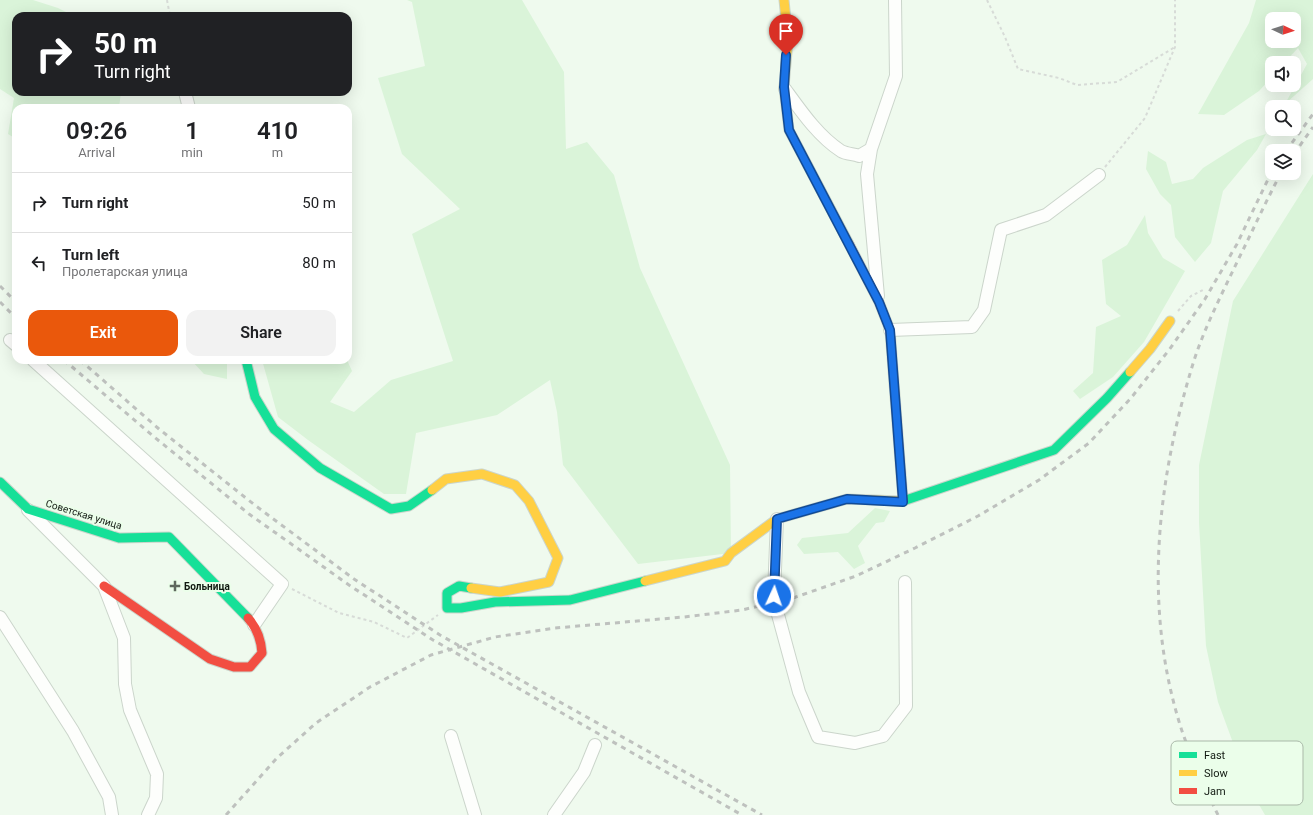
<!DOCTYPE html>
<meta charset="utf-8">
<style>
body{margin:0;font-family:Roboto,sans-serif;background:#f2f2f2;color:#202124;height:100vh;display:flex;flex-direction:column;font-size:15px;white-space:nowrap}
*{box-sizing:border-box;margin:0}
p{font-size:13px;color:#757577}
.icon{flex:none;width:22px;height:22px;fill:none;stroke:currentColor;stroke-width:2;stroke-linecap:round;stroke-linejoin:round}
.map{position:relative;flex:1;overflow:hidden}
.details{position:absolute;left:12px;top:104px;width:340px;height:260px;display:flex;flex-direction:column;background:#fff;border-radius:12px;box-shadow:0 4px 16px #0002}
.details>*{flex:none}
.guide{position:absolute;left:12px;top:12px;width:340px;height:84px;border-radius:12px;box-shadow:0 4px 16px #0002;background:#202124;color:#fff;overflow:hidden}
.needle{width:26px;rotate:94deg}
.controls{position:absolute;left:1265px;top:12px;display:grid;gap:8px}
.controls a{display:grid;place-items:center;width:36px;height:36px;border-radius:8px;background:#fff;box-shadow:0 4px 16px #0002;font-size:20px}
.pin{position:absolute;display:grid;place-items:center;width:34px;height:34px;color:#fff;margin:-41px -17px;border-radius:50% 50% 50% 0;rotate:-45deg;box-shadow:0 0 4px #0007}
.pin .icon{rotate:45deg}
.me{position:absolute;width:44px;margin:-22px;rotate:3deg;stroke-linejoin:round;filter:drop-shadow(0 0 3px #0008)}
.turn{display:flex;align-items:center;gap:14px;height:84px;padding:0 16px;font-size:18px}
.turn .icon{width:52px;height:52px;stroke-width:2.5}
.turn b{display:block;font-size:28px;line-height:34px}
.eta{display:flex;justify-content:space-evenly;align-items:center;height:68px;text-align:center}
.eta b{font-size:24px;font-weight:600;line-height:28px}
.action{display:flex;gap:8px;margin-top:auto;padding:8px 16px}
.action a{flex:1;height:46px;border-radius:12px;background:#ea580c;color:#fff;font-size:16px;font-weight:600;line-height:46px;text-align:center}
.action a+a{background:#f2f2f2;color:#202124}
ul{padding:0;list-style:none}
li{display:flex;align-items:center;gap:12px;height:60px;padding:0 16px;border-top:1px solid #e0e0e0}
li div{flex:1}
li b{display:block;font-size:15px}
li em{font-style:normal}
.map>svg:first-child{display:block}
</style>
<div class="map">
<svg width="1313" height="815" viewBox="0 0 1313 815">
<rect width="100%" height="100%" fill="#effaee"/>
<path fill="#daf4d9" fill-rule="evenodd" d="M 0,0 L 33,0 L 58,8 L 74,16 L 16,16 L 16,92 L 121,92 L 119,108 L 16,108 L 16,139 L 8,134 L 14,98 L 0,89 Z
M 407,0 L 522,0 L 564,72 L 566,149 L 587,142 L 614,175 L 640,268 L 730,465 L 731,553 L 638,564 L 563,465 L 557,412 L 550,380 L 497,415 L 416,433 L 406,494 L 384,494 L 308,440 L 278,417 L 262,360 L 347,360 L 352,371 L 330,402 L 354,412 L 391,380 L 453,361 L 412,234 L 460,209 L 402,154 L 378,78 L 425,66 L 412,2 Z
M 1256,0 L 1313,0 L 1313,79 L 1285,104 L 1307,64 L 1298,48 L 1284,63 L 1272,63 L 1272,77 L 1259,91 L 1224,115 L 1198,114 L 1249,23 ZM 1272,19 L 1294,19 L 1294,41 L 1272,41 Z
M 1266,134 L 1257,150 L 1223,191 L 1211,243 L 1195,262 L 1175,237 L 1171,205 L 1160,194 L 1146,169 L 1148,151 L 1166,162 L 1172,184 L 1193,179 L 1203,168 L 1247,140 Z
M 1313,174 L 1313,815 L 1265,815 L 1250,789 L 1218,702 L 1206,646 L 1199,523 L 1199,465 L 1233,301 Z
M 1145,215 L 1148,233 L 1163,258 L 1185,271 L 1144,342 L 1113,377 L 1080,399 L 1073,391 L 1093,373 L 1096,327 L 1121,316 L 1106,304 L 1102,260 L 1127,245 Z
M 191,360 L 227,360 L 227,379 L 204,374 Z
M 875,508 L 890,511 L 884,522 L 876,523 L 858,546 L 865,563 L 854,569 L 838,552 L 804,554 L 797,545 L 802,538 L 848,533 Z"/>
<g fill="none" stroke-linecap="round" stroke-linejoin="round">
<path stroke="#ced8cd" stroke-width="12" stroke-dasharray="12 6" stroke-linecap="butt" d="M 774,595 L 777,611"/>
<g stroke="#cbd5cb" stroke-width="14">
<path id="street" d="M 785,89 C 801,111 818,136 841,151 C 846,154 854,154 859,156 L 871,149
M 185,92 L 189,108
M 878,296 L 867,174 L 871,149 L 896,76 L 895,0
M 890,330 L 972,327 L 984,310 L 1001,230 L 1046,215 L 1099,175
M 10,340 L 16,345
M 33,360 L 282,584 L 254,625
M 28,510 L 104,586 L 124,638 L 125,684 L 130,710 L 157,774 L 156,798 L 148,815
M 774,595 L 777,519
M 777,611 L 799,692 L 818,737 L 855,743 L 883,736 L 906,706 L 905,582
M 0,617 L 73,731 L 109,797 L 112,815
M 451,736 L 475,815
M 554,815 L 584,772 L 595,745"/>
</g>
<g stroke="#cbd5cb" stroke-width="11">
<path id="fast" d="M 246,360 L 255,397 L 274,429 L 320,468 L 391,509 L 409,506 L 432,490
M 0,482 L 28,509 L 119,538 L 169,537 L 248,618
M 900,501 L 903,501 L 1054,450 L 1107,398 L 1130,372
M 471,588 L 459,586 L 447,593 L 447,608 L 461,608 L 495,602 L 570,600 L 645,581"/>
</g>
<g stroke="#cbd5cb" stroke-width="11">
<path id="slow" d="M 784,0 L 788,40 L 784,87 L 789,130 L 849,244
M 1130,372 L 1150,349 L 1170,321
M 432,490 L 446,479 L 482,474 L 515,485 L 529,501 L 558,558 L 549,582 L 500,592 L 471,588
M 645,581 L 725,561 L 731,553 L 777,519 L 847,499 L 900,501"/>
</g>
<g stroke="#cbd5cb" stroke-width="11">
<path id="jam" d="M 849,244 L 879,302 L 890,330 L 903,501
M 104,586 L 210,659 L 234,667 L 250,667 L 262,653 C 261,639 257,628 248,618"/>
</g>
<path stroke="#d7dbd7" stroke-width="2" stroke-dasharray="3 3" stroke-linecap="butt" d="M 167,0 L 170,16
M 987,0 L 1005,37 L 1018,69 L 1059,78 L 1077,85 L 1117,82 L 1175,47
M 1105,167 L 1145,118 L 1175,47 L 1175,0
M 1178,311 L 1191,296 L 1205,289
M 292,589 L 339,613 L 374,622 L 407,638 L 438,615"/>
<use href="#street" stroke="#fdfefc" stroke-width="12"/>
<use href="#fast" stroke="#16e098" stroke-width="9"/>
<use href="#slow" stroke="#ffcf43" stroke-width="9"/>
<use href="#jam" stroke="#f24e42" stroke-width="9"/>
<path stroke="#bec1be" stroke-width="3" stroke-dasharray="5 5" stroke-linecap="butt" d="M 1286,151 L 1313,114
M 1294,154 L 1313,127
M 0,286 L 16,302
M 0,302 L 16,318
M 64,360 L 153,436 L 249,514 L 349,585 L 433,640 L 742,815
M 80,360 L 159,429 L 256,506 L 354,579 L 440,635 L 762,815
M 226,815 L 277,758 L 316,723 L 370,687 L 431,655 L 495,637 L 555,628 L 684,617 L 742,610 L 793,598 L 856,576 L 915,548 L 978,516 L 1039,480 L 1089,443 L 1131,398 L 1169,350 L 1205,299 L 1237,244 L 1272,171
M 1218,815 C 1205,788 1192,760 1182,731 C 1143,612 1156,486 1192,367 C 1203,330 1222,294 1239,258 C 1253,230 1266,201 1281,173"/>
</g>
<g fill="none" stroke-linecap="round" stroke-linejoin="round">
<g stroke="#114b97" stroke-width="10">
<path id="route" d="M 774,596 L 777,519 L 847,499 L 903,502 L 890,330 L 879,302 L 789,130 L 784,87 L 786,55"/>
</g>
<use href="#route" stroke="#1a73e8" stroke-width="7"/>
</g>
<path fill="#5f685e" stroke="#ebfeea" stroke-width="1.5" d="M173 580h4v4h4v4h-4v4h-4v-4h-4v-4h4z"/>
<g text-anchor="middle" stroke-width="4" stroke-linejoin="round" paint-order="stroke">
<g font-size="10" fill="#111911" stroke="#ebfeea">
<text transform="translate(84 514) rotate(17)" y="4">Советская улица</text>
</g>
<g font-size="10" font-weight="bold" fill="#111911" stroke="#ebfeea" text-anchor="start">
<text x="184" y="590">Больница</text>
</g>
</g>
<rect x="1171" y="741" width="132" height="64" rx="6" fill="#ebfeea" stroke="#aab9a9" stroke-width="1"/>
<rect x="1179" y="752" width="18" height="6" fill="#16e098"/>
<rect x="1179" y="770" width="18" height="6" fill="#ffcf43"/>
<rect x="1179" y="788" width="18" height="6" fill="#f24e42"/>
<g font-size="11" fill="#111911">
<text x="1204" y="759">Fast</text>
<text x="1204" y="777">Slow</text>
<text x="1204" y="795">Jam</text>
</g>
</svg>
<div class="controls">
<a><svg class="needle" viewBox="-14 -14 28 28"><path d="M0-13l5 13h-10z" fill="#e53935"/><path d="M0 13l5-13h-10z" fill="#757577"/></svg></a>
<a><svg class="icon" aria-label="sound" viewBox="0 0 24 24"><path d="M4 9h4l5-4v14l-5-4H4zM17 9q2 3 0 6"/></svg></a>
<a><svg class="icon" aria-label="search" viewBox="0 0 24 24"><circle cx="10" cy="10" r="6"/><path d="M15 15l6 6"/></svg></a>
<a><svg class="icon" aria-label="layers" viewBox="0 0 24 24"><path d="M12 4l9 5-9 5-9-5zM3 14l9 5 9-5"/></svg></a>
</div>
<div class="pin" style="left:786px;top:55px;background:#d93025"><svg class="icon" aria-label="arrive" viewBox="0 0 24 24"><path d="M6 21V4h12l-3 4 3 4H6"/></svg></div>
<svg class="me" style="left:774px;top:596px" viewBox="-20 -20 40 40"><circle r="17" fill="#1a73e8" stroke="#fff" stroke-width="3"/><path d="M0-11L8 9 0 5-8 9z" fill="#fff"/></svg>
<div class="guide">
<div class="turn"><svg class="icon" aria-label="right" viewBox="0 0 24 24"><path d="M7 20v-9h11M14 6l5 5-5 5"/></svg><div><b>50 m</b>Turn right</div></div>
</div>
<section class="details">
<div class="eta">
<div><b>09:26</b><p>Arrival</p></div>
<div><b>1</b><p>min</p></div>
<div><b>410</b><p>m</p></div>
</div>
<ul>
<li><svg class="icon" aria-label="right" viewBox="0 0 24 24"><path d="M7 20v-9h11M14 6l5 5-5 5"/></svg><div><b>Turn right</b></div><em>50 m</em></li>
<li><svg class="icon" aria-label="left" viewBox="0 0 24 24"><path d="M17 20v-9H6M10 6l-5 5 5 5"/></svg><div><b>Turn left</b><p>Пролетарская улица</p></div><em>80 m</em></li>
</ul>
<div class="action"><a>Exit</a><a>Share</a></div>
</section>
</div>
